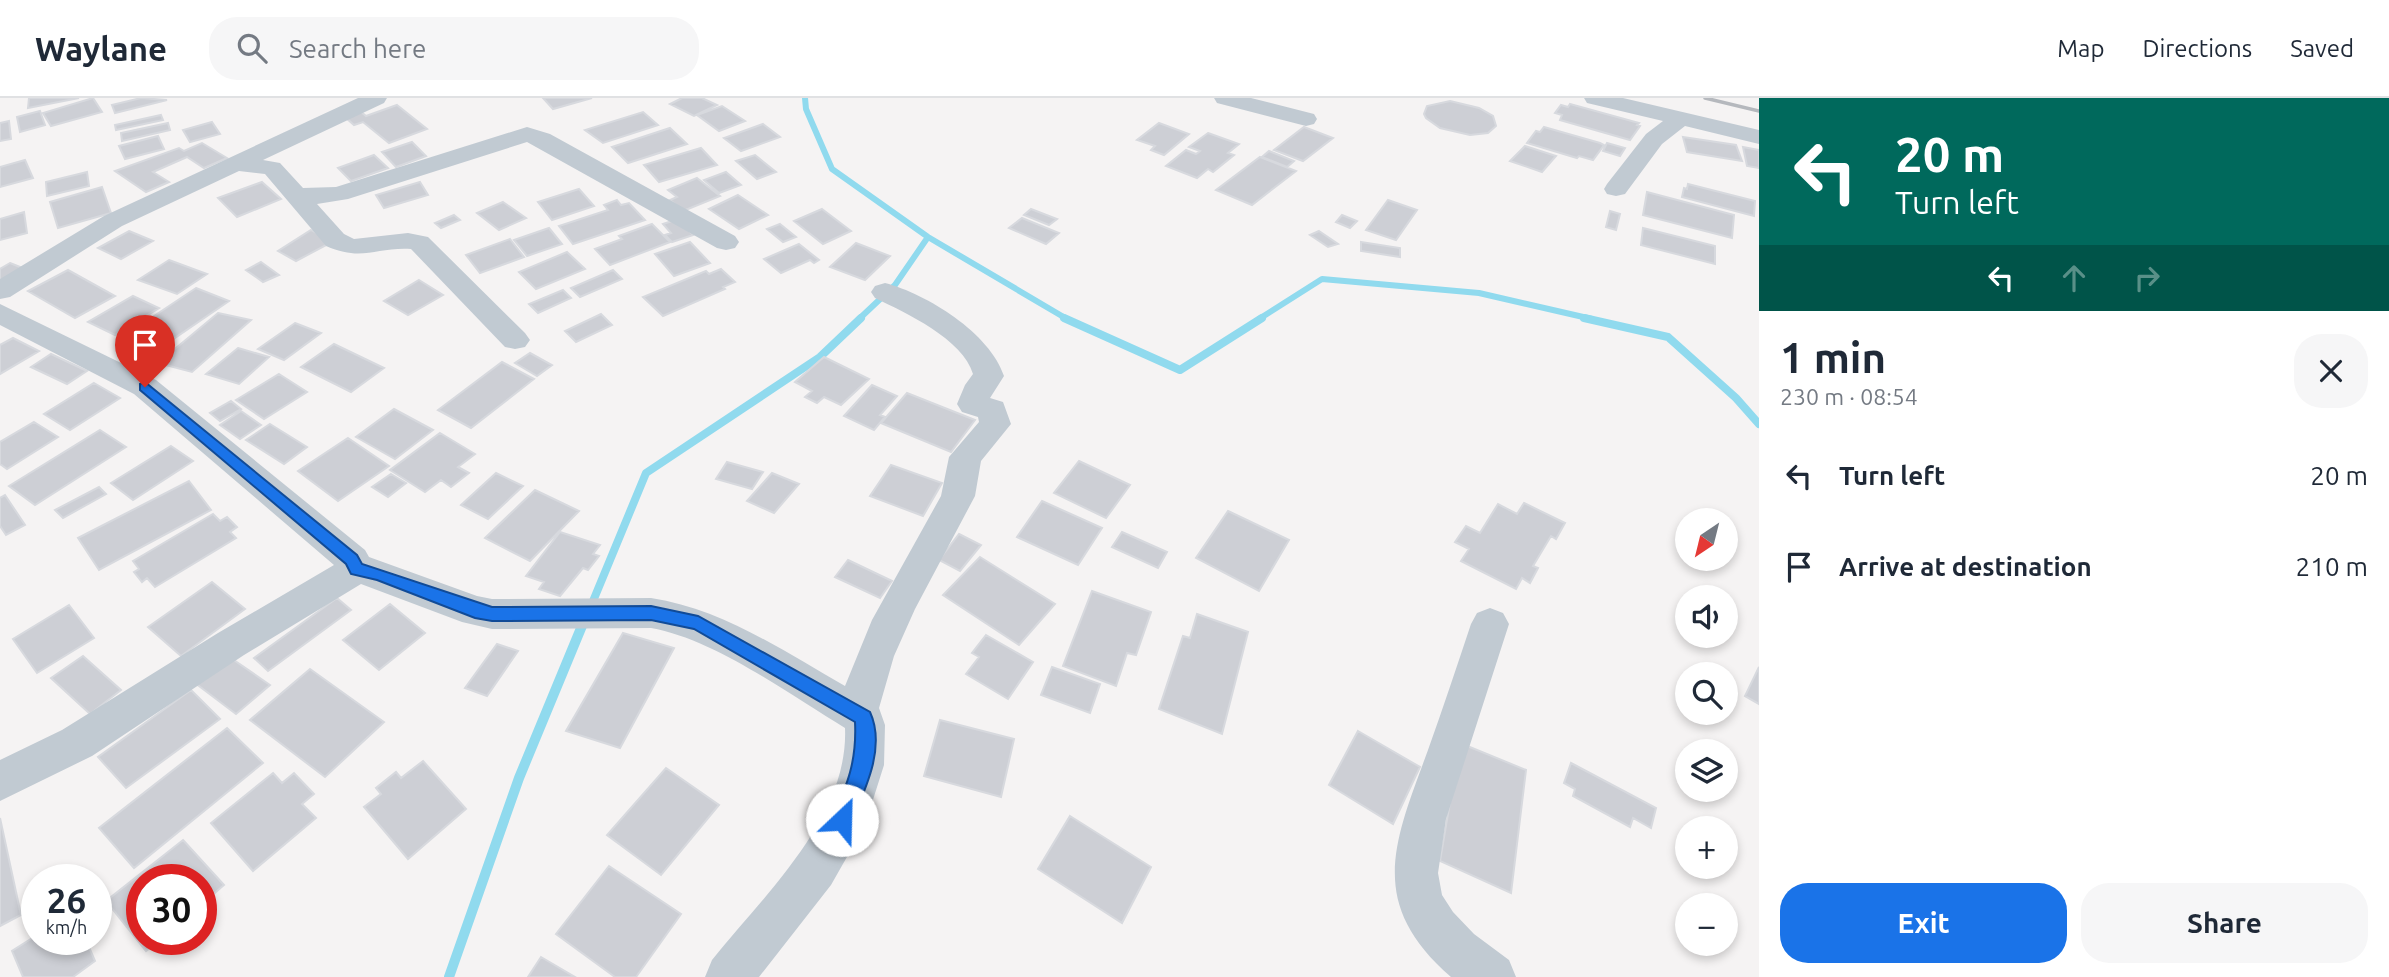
<!DOCTYPE html>
<meta charset="utf-8">
<style>
body{margin:0;font-family:Ubuntu,sans-serif;background:#f6f6f7;color:#1f2937;height:100vh;display:flex;flex-direction:column;font-size:26px;white-space:nowrap}
*{box-sizing:border-box;margin:0}
p{font-size:23px;color:#747a83}
.icon{flex:none;width:38px;height:38px;fill:none;stroke:currentColor;stroke-width:2;stroke-linecap:round;stroke-linejoin:round}
.map{position:relative;flex:1;overflow:hidden}
.details{display:flex;flex-direction:column;background:#fff;width:630px}
.details>*{flex:none}
.hud{background:#00695c;color:#fff;overflow:hidden}
.needle{width:46px;rotate:215deg}
.fabs{position:absolute;left:1675px;top:410px;display:grid;gap:14px}
.fabs a{display:grid;place-items:center;width:63px;height:63px;border-radius:50%;background:#fff;box-shadow:0 4px 10px #0003;font-size:35px}
.speed{position:absolute;left:21px;top:766px;display:flex;gap:14px;font-size:35px;font-weight:700;text-align:center}
.speed>*{display:grid;place-content:center;width:91px;height:91px;border-radius:50%;background:#fff;box-shadow:0 4px 10px #0003;line-height:1}
.speed small{font-size:18px;font-weight:400}
.speed .limit{border:10px solid #d22;background:#fff;color:#111}
.pin{position:absolute;display:grid;place-items:center;width:60px;height:60px;color:#fff;margin:-72px -30px;border-radius:50% 50% 50% 0;rotate:-45deg;box-shadow:0 0 7px #0007}
.pin .icon{rotate:45deg}
.me{position:absolute;width:77px;margin:-38px;rotate:24deg;stroke-linejoin:round;filter:drop-shadow(0 0 5px #0008)}
.turn{display:flex;align-items:center;gap:24px;height:147px;padding:0 21px;font-size:32px}
.turn .icon{width:91px;height:91px;stroke-width:2.5}
.turn b{display:block;font-size:49px;line-height:60px}
.lanes{display:flex;align-items:center;height:66px;padding:0 21px;background:#0003;justify-content:center;gap:35px;direction:ltr}
.lanes .off{opacity:.35}
.round{display:grid;place-items:center;flex:none;width:74px;height:74px;border-radius:28px;background:#f6f6f7}
.overview{display:flex;align-items:center;justify-content:space-between;height:119px;padding:0 21px}
h1{font-size:42px;font-weight:700;line-height:52px}
.action{display:flex;gap:14px;margin-top:auto;padding:14px 21px}
.action a{flex:1;height:80px;border-radius:28px;background:#1a73e8;color:#fff;font-size:28px;font-weight:700;line-height:80px;text-align:center}
.action a+a{background:#f6f6f7;color:#1f2937}
ul{padding:0;list-style:none}
li{display:flex;align-items:center;gap:21px;height:91px;padding:0 21px}
li div{flex:1}
li b{display:block;font-size:26px}
li em{font-style:normal}
header{display:flex;align-items:center;gap:42px;box-sizing:border-box;height:98px;padding:0 35px;background:#fff;border-bottom:2px solid #e0e1e3}
header strong{font-size:33px}
nav{display:flex;gap:38px;margin-inline-start:auto;font-size:24px}
.search{width:490px;height:63px;background:#f6f6f7;display:flex;align-items:center;gap:18px;box-sizing:border-box;padding:0 24px;border-radius:28px;color:#747a83;font-size:26px}
main{display:flex;flex:1;min-height:0}
.map>svg:first-child{display:block}
</style>
<header>
<strong>Waylane</strong>
<div class="search"><svg class="icon" aria-label="search" viewBox="0 0 24 24"><circle cx="10" cy="10" r="6"/><path d="M15 15l6 6"/></svg>Search here</div>
<nav><a>Map</a><a>Directions</a><a>Saved</a></nav>
</header>
<main>
<div class="map">
<svg width="1759" height="879" viewBox="0 0 1759 879">
<rect width="100%" height="100%" fill="#f5f3f3"/>
<g fill="none" stroke-linecap="round" stroke-linejoin="round">
<path stroke="#90daee" stroke-width="6" d="M 805,0 L 806,11 L 832,71 L 928,139 L 1067,221
M 859,221 L 895,187 L 928,139
M 1259,221 L 1322,181 L 1479,195 L 1592,221"/>
<path stroke="#90daee" stroke-width="8" d="M 1064,220 L 1180,272 L 1262,220
M 1584,220 L 1668,239 L 1736,300 L 1759,326
M 591,508 L 646,375 L 820,259 L 861,220"/>
<path stroke="#90daee" stroke-width="10" d="M 449,879 L 519,680 L 591,506"/>
</g>
<path fill="#cdcfd5" stroke="#d7d9de" stroke-width="2" d="M 29,0 L 79,0 L 28,10 Z
M 93,0 L 102,14 L 51,28 L 43,15 Z
M 141,0 L 167,2 L 115,15 L 112,7 Z
M 543,0 L 592,0 L 553,11 Z
M 682,0 L 702,0 L 717,7 L 694,18 L 670,6 Z
M 1450,3 L 1479,10 L 1493,18 L 1496,28 L 1488,35 L 1470,37 L 1440,30 L 1426,20 L 1424,16 L 1427,8 Z
M 1570,6 L 1639,25 L 1637,27 L 1640,28 L 1630,42 L 1560,22 L 1562,17 L 1555,15 L 1561,7 L 1568,9 Z
M 397,7 L 427,31 L 389,45 L 363,24 L 354,27 L 345,19 L 360,13 L 366,18 Z
M 722,8 L 745,23 L 719,33 L 697,17 Z
M 40,13 L 45,27 L 20,34 L 17,19 Z
M 643,14 L 658,27 L 603,45 L 585,32 Z
M 161,17 L 163,22 L 116,32 L 115,27 Z
M 9,23 L 11,41 L 0,43 L 0,25 Z
M 212,24 L 220,36 L 190,44 L 183,32 Z
M 168,25 L 170,32 L 122,43 L 121,35 Z
M 1159,25 L 1189,36 L 1164,57 L 1151,52 L 1155,48 L 1137,42 Z
M 763,26 L 780,39 L 741,53 L 724,40 Z
M 1304,29 L 1333,40 L 1303,63 L 1274,52 Z
M 1544,29 L 1600,45 L 1604,47 L 1593,62 L 1579,58 L 1577,60 L 1527,45 L 1536,33 L 1540,34 Z
M 670,30 L 687,46 L 628,65 L 612,49 Z
M 1208,35 L 1239,46 L 1228,55 L 1234,57 L 1213,74 L 1208,71 L 1197,80 L 1166,68 L 1186,52 L 1196,56 L 1200,53 L 1189,49 Z
M 158,38 L 164,51 L 125,61 L 119,48 Z
M 1683,39 L 1736,47 L 1742,63 L 1687,54 Z
M 412,44 L 426,58 L 396,69 L 382,54 Z
M 202,45 L 227,60 L 204,70 L 187,59 L 153,74 L 169,84 L 146,94 L 115,73 L 179,50 L 184,53 Z
M 1607,45 L 1625,50 L 1620,58 L 1603,53 Z
M 1525,48 L 1556,58 L 1542,74 L 1510,63 Z
M 1743,49 L 1759,52 L 1759,70 L 1747,68 Z
M 701,50 L 717,67 L 659,84 L 644,67 Z
M 1269,53 L 1294,63 L 1287,69 L 1262,59 Z
M 374,57 L 388,70 L 351,83 L 338,70 Z
M 755,57 L 776,74 L 757,81 L 736,63 Z
M 1260,59 L 1296,73 L 1252,107 L 1216,92 Z
M 25,62 L 33,80 L 0,89 L 0,69 Z
M 87,74 L 89,88 L 47,98 L 46,84 Z
M 726,74 L 741,87 L 719,95 L 704,82 Z
M 697,80 L 720,98 L 683,113 L 670,102 L 677,99 L 668,92 Z
M 262,84 L 281,101 L 237,119 L 218,100 Z
M 420,84 L 428,97 L 384,110 L 376,97 Z
M 1688,86 L 1755,103 L 1754,118 L 1682,99 L 1684,90 L 1687,91 Z
M 102,89 L 111,115 L 58,130 L 50,104 Z
M 579,91 L 594,108 L 552,122 L 538,104 Z
M 1647,94 L 1734,117 L 1732,140 L 1643,117 Z
M 738,97 L 768,117 L 739,131 L 709,111 Z
M 617,102 L 621,107 L 629,105 L 645,122 L 573,146 L 559,128 L 608,112 L 604,107 Z
M 1388,102 L 1417,112 L 1396,142 L 1366,132 Z
M 503,104 L 526,120 L 499,132 L 477,115 Z
M 822,111 L 851,133 L 823,146 L 794,123 Z
M 1031,111 L 1057,121 L 1049,127 L 1024,117 Z
M 1610,113 L 1620,116 L 1616,132 L 1606,129 Z
M 24,114 L 27,135 L 0,142 L 0,121 Z
M 454,117 L 460,122 L 441,130 L 435,125 Z
M 1342,117 L 1357,123 L 1350,130 L 1336,124 Z
M 1022,120 L 1059,135 L 1046,146 L 1009,130 Z
M 678,121 L 693,137 L 672,144 L 665,137 L 671,135 L 663,126 Z
M 652,126 L 670,144 L 610,167 L 595,151 L 622,141 L 619,138 Z
M 780,126 L 796,139 L 783,144 L 767,131 Z
M 549,130 L 562,146 L 527,158 L 514,142 Z
M 1643,130 L 1715,148 L 1715,166 L 1641,147 Z
M 311,132 L 332,144 L 296,163 L 278,153 Z
M 129,133 L 153,143 L 121,161 L 98,150 Z
M 1319,133 L 1338,146 L 1328,149 L 1310,137 Z
M 510,141 L 524,159 L 480,175 L 466,157 Z
M 690,144 L 710,165 L 674,178 L 655,156 Z
M 1361,144 L 1400,150 L 1400,159 L 1361,153 Z
M 856,145 L 890,158 L 865,182 L 830,169 Z
M 799,146 L 819,162 L 814,165 L 810,162 L 781,175 L 764,161 Z
M 567,154 L 585,171 L 536,191 L 519,174 Z
M 169,162 L 207,176 L 177,196 L 138,182 Z
M 261,164 L 279,177 L 263,184 L 246,172 Z
M 10,165 L 25,171 L 0,185 L 0,171 Z
M 721,171 L 735,184 L 723,189 L 725,191 L 663,218 L 643,199 L 706,173 L 709,176 Z
M 68,172 L 115,198 L 75,220 L 28,193 Z
M 613,172 L 622,181 L 580,199 L 571,190 Z
M 419,182 L 443,197 L 408,217 L 384,203 Z
M 196,190 L 229,203 L 166,246 L 133,232 Z
M 563,192 L 571,200 L 538,215 L 529,206 Z
M 133,198 L 159,210 L 115,237 L 88,224 Z
M 218,215 L 251,222 L 192,274 L 158,265 Z
M 601,216 L 612,227 L 576,244 L 565,233 Z
M 295,225 L 321,235 L 284,262 L 258,251 Z
M 13,240 L 39,253 L 0,276 L 0,247 Z
M 334,246 L 384,270 L 351,294 L 301,269 Z
M 238,250 L 269,259 L 239,286 L 206,276 Z
M 530,255 L 552,267 L 537,278 L 515,265 Z
M 51,256 L 87,273 L 67,286 L 31,269 Z
M 824,259 L 869,281 L 841,307 L 824,299 L 817,305 L 805,299 L 812,293 L 795,284 Z
M 502,264 L 534,281 L 471,330 L 438,312 Z
M 279,276 L 307,294 L 264,321 L 236,302 Z
M 94,285 L 120,300 L 70,332 L 44,316 Z
M 872,287 L 897,298 L 880,317 L 885,319 L 874,332 L 844,318 Z
M 907,295 L 975,322 L 951,354 L 881,325 Z
M 231,303 L 241,311 L 220,323 L 210,315 Z
M 394,311 L 433,332 L 395,361 L 356,339 Z
M 241,313 L 261,327 L 240,341 L 220,327 Z
M 34,324 L 58,339 L 7,371 L 0,366 L 0,344 Z
M 270,326 L 307,349 L 284,366 L 246,342 Z
M 100,332 L 126,349 L 35,407 L 9,388 Z
M 440,335 L 475,356 L 458,369 L 469,375 L 451,389 L 441,382 L 425,394 L 390,372 Z
M 348,340 L 389,368 L 338,403 L 298,373 Z
M 171,348 L 193,363 L 133,402 L 111,385 Z
M 1079,363 L 1130,387 L 1106,420 L 1054,395 Z
M 727,364 L 763,374 L 752,391 L 716,381 Z
M 891,367 L 942,385 L 923,418 L 870,398 Z
M 496,375 L 523,388 L 488,421 L 461,407 Z
M 772,375 L 799,386 L 774,415 L 747,403 Z
M 391,376 L 406,385 L 388,399 L 372,389 Z
M 189,383 L 211,412 L 99,472 L 78,440 Z
M 99,389 L 106,396 L 63,420 L 55,412 Z
M 535,392 L 579,413 L 530,463 L 485,440 Z
M 5,397 L 25,427 L 6,437 L 0,428 L 0,400 Z
M 1042,403 L 1102,430 L 1078,467 L 1017,439 Z
M 1524,405 L 1565,425 L 1556,441 L 1551,438 L 1533,468 L 1538,470 L 1530,485 L 1522,480 L 1516,491 L 1461,463 L 1469,451 L 1455,444 L 1466,428 L 1480,435 L 1498,406 L 1517,416 Z
M 1228,413 L 1289,442 L 1259,493 L 1196,460 Z
M 213,416 L 220,423 L 227,419 L 237,429 L 230,434 L 236,440 L 155,489 L 147,480 L 142,484 L 134,474 L 139,471 L 133,463 Z
M 560,434 L 600,447 L 593,456 L 599,458 L 588,472 L 583,470 L 560,498 L 539,491 L 544,484 L 526,478 Z
M 1122,434 L 1167,454 L 1158,470 L 1112,449 Z
M 959,436 L 981,447 L 960,473 L 939,462 Z
M 980,459 L 1055,506 L 1019,547 L 943,497 Z
M 848,462 L 892,483 L 880,500 L 835,479 Z
M 212,484 L 245,511 L 181,558 L 148,529 Z
M 1092,493 L 1151,514 L 1136,557 L 1127,555 L 1116,588 L 1063,568 Z
M 337,500 L 351,512 L 268,573 L 254,560 Z
M 390,506 L 425,535 L 379,572 L 343,542 Z
M 69,507 L 94,540 L 37,575 L 13,541 Z
M 1197,516 L 1248,534 L 1222,636 L 1159,611 L 1183,538 L 1190,540 Z
M 623,535 L 674,550 L 620,650 L 566,633 Z
M 986,537 L 1033,564 L 1008,601 L 966,576 L 979,559 L 972,555 Z
M 497,546 L 518,553 L 487,598 L 465,590 Z
M 83,558 L 121,592 L 90,616 L 51,580 Z
M 228,558 L 270,587 L 236,616 L 195,585 Z
M 1052,569 L 1100,586 L 1090,615 L 1041,597 Z
M 1759,569 L 1759,606 L 1745,598 Z
M 310,571 L 384,624 L 325,679 L 250,622 Z
M 191,592 L 220,621 L 126,690 L 98,659 Z
M 940,622 L 1014,641 L 1001,699 L 924,678 Z
M 227,630 L 263,665 L 134,770 L 99,730 Z
M 1358,633 L 1420,669 L 1393,726 L 1329,687 Z
M 1460,645 L 1526,672 L 1511,795 L 1440,763 Z
M 423,663 L 466,711 L 408,761 L 364,709 L 381,696 L 376,690 L 396,674 L 401,680 Z
M 1571,665 L 1656,710 L 1651,730 L 1633,720 L 1630,729 L 1573,698 L 1575,691 L 1564,685 Z
M 666,670 L 719,707 L 661,777 L 607,737 Z
M 273,675 L 282,685 L 294,675 L 314,696 L 302,706 L 316,720 L 253,773 L 211,725 Z
M 1070,718 L 1151,769 L 1122,825 L 1038,771 Z
M 0,720 L 21,817 L 0,828 Z
M 183,742 L 224,787 L 201,807 L 201,782 L 142,782 L 142,842 L 160,842 L 146,853 L 106,803 Z
M 609,768 L 681,816 L 636,879 L 615,879 L 556,836 Z
M 37,837 L 37,842 L 86,842 L 95,863 L 73,879 L 23,879 L 12,853 Z
M 541,859 L 575,879 L 528,879 Z"/>
<g fill="none" stroke-linecap="round" stroke-linejoin="round">
<path fill="#c1cad2" fill-rule="evenodd" d="M 358,0 L 387,0 L 384,5 L 263,62 L 280,65 L 303,90 L 336,89 L 527,29 L 550,36 L 735,138 L 739,144 L 735,150 L 726,152 L 717,150 L 527,44 L 348,101 L 317,106 L 344,136 L 354,141 L 408,135 L 428,139 L 525,235 L 530,242 L 525,249 L 515,251 L 505,249 L 411,151 C 376,149 362,164 326,148 L 265,76 L 239,73 L 122,128 L 10,199 L 0,201 L 0,181 L 104,118 Z
M 1214,0 L 1251,0 L 1314,16 L 1317,21 L 1314,26 L 1306,28 L 1217,5 Z
M 1584,0 L 1623,0 L 1759,32 L 1759,46 L 1685,28 L 1662,46 L 1625,96 L 1616,98 L 1607,96 L 1604,91 L 1607,86 L 1646,36 L 1663,23 L 1587,5 Z
M 885,185 C 927,196 990,235 1004,278 L 990,300 L 1003,304 L 1011,326 L 981,363 L 975,398 L 915,511 L 894,558 L 879,610 L 885,627 L 884,667 L 871,708 L 856,743 L 831,787 L 759,879 L 705,879 L 712,862 C 764,797 849,719 845,630 C 789,596 714,541 651,530 L 492,531 L 462,524 L 361,486 L 244,557 L 92,658 L 0,703 L 0,662 L 62,632 L 218,535 L 334,467 L 134,296 L 0,227 L 0,206 L 156,282 L 365,452 L 369,459 L 477,498 L 492,501 L 651,500 C 723,511 783,553 845,588 L 872,522 L 941,398 L 949,359 L 979,324 L 978,319 L 962,314 L 957,306 L 965,287 L 973,276 C 963,241 906,215 875,200 L 871,194 L 875,188 Z
M 1490,510 L 1503,515 L 1509,526 L 1446,721 L 1438,775 L 1442,797 L 1453,814 L 1474,836 L 1509,862 L 1516,879 L 1451,879 C 1365,804 1395,743 1428,652 C 1443,610 1457,568 1471,526 L 1477,515 Z"/>
<path stroke="#b5b8bd" stroke-width="3.5" d="M 1705,0 L 1759,13"/>
</g>
<path fill="#1a73e8" stroke="#114b97" stroke-width="2" d="M 145,284 L 357,457 L 362,466 L 492,509 L 651,508 L 698,518 L 870,614 C 887,651 863,696 849,729 L 842,732 L 835,729 L 832,722 C 847,687 857,664 855,624 L 694,531 L 651,522 L 492,523 L 475,520 L 377,482 L 351,476 L 346,466 L 140,292 L 140,286 Z"/>
</svg>
<div class="fabs">
<a><svg class="needle" viewBox="-14 -14 28 28"><path d="M0-13l5 13h-10z" fill="#e53935"/><path d="M0 13l5-13h-10z" fill="#747a83"/></svg></a>
<a><svg class="icon" aria-label="sound" viewBox="0 0 24 24"><path d="M4 9h4l5-4v14l-5-4H4zM17 9q2 3 0 6"/></svg></a>
<a><svg class="icon" aria-label="search" viewBox="0 0 24 24"><circle cx="10" cy="10" r="6"/><path d="M15 15l6 6"/></svg></a>
<a><svg class="icon" aria-label="layers" viewBox="0 0 24 24"><path d="M12 4l9 5-9 5-9-5zM3 14l9 5 9-5"/></svg></a>
<a>+</a>
<a>−</a>
</div>
<div class="speed"><div>26<small>km/h</small></div><div class="limit">30</div></div>
<div class="pin" style="left:145px;top:289px;background:#d93025"><svg class="icon" aria-label="arrive" viewBox="0 0 24 24"><path d="M6 21V4h12l-3 4 3 4H6"/></svg></div>
<svg class="me" style="left:842px;top:722px" viewBox="-20 -20 40 40"><circle r="19" fill="#fff"/><path d="M0-13L10 11 0 6-10 11z" fill="#1a73e8"/></svg>
</div>
<section class="details">
<div class="hud">
<div class="turn"><svg class="icon" aria-label="left" viewBox="0 0 24 24"><path d="M17 20v-9H6M10 6l-5 5 5 5"/></svg><div><b>20 m</b>Turn left</div></div>
<div class="lanes"><svg class="icon" aria-label="left" viewBox="0 0 24 24"><path d="M17 20v-9H6M10 6l-5 5 5 5"/></svg><svg class="icon off" aria-label="ahead" viewBox="0 0 24 24"><path d="M12 20V5M6 11l6-6 6 6"/></svg><svg class="icon off" aria-label="right" viewBox="0 0 24 24"><path d="M7 20v-9h11M14 6l5 5-5 5"/></svg></div>
</div>
<div class="overview"><div><h1>1 min</h1><p>230 m · 08:54</p></div><a class="round"><svg class="icon" aria-label="close" viewBox="0 0 24 24"><path d="M6 6l12 12M18 6L6 18"/></svg></a></div>
<ul>
<li><svg class="icon" aria-label="left" viewBox="0 0 24 24"><path d="M17 20v-9H6M10 6l-5 5 5 5"/></svg><div><b>Turn left</b></div><em>20 m</em></li>
<li><svg class="icon" aria-label="arrive" viewBox="0 0 24 24"><path d="M6 21V4h12l-3 4 3 4H6"/></svg><div><b>Arrive at destination</b></div><em>210 m</em></li>
</ul>
<div class="action"><a>Exit</a><a>Share</a></div>
</section>
</main>
